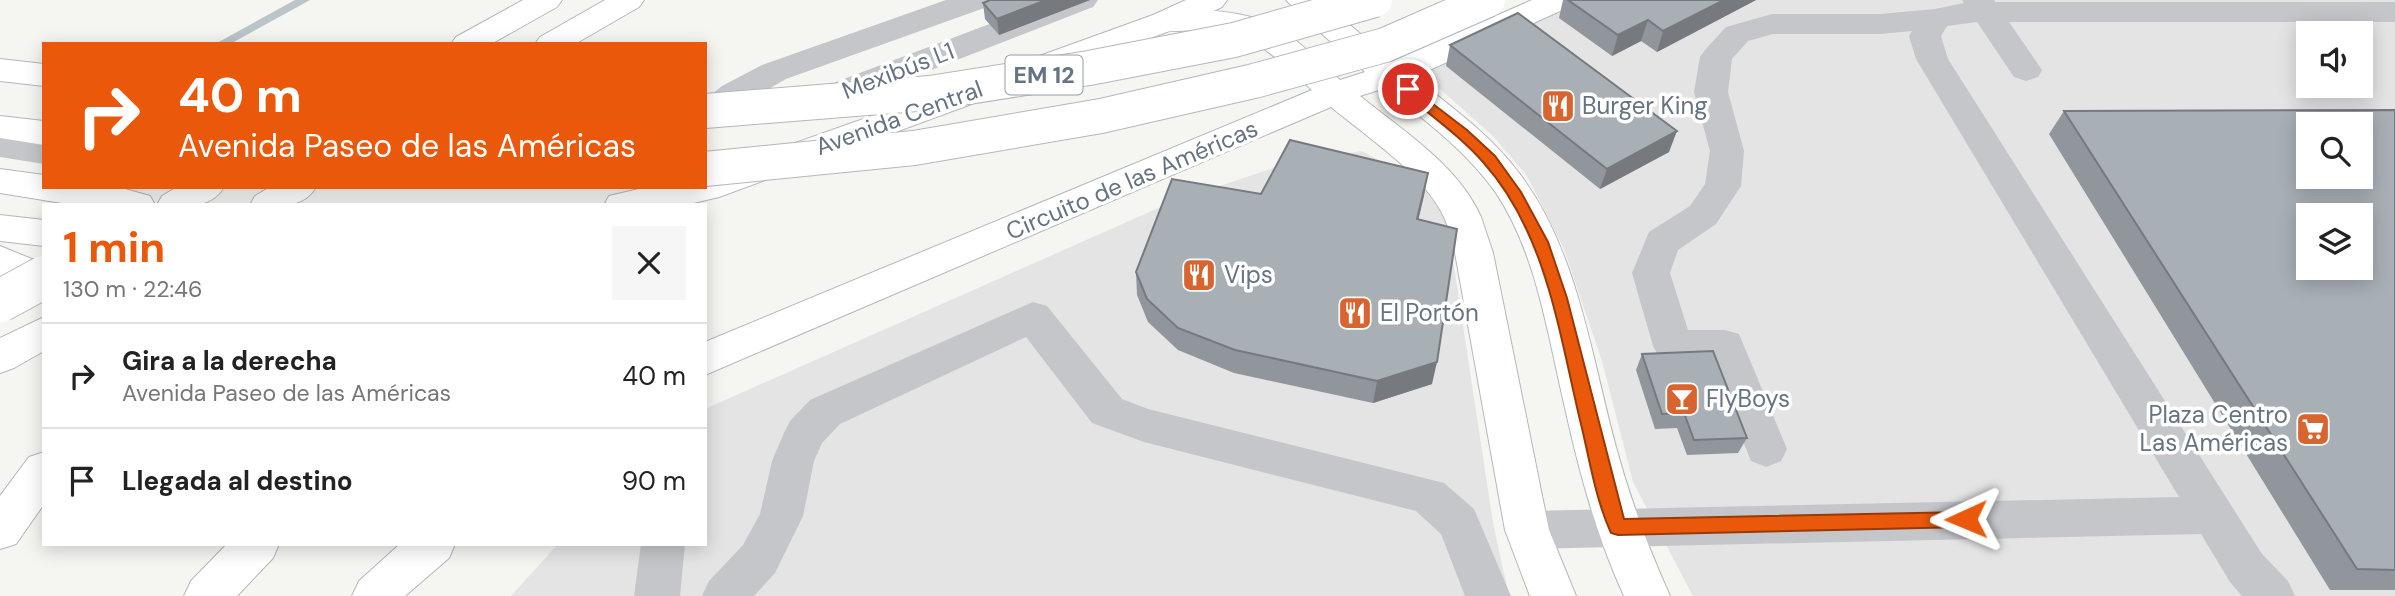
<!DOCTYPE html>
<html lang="es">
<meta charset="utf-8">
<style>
body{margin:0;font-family:"DM Sans",sans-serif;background:#f6f6f6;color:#222;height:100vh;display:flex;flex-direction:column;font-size:26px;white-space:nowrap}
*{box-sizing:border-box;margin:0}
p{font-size:23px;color:#767676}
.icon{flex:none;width:38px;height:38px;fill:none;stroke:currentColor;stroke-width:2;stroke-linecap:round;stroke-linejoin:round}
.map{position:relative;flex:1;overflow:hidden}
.details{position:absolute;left:42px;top:203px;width:665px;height:343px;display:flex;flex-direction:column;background:#fff;border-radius:0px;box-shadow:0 4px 18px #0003}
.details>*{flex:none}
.banner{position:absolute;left:42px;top:42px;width:665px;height:147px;border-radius:0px;box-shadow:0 4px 18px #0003;background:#ea580c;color:#fff;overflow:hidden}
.controls{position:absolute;left:2296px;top:21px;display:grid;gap:14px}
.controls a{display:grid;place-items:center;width:77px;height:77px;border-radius:0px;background:#fff;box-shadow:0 4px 18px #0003;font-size:35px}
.pin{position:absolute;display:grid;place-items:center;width:60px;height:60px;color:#fff;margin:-30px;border:4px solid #fff;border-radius:50%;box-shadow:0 2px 7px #0007}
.me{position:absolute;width:77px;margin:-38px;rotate:269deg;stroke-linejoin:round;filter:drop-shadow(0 0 5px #0008)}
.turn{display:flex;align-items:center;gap:24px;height:147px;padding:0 21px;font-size:32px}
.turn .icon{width:91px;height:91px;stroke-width:2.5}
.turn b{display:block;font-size:49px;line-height:60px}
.round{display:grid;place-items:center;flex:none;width:74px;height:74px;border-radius:0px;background:#f6f6f6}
.overview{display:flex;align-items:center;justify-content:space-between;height:119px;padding:0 21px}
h1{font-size:42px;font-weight:700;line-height:52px;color:#ea580c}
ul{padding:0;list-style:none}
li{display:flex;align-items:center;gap:21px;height:105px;padding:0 21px;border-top:2px solid #e0e0e0}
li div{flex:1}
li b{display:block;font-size:26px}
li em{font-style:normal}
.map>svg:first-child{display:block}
</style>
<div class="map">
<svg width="2395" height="596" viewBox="0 0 2395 596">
<rect width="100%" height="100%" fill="#f5f5f2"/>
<path fill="#e3e4e3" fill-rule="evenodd" d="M 1581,0 L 2395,0 L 2395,596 L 1693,596 L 1633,482 L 1602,361 L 1564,249 L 1527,176 L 1493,136 L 1422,73 ZM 2308,33 L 2361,33 L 2361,86 L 2308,86 ZM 2308,124 L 2361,124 L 2361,177 L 2308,177 ZM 2308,215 L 2361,215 L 2361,268 L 2308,268 Z
M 1362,151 L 1421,184 L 1441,207 L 1450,240 L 1493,523 L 1509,596 L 511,596 L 558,544 L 705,544 L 705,409 L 1172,202 L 1288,163 Z"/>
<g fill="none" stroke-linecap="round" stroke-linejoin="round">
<path fill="#bbc4c9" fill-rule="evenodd" d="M 295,0 L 310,0 L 230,44 L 215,44 Z"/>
<g stroke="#b4b8bb" stroke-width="2">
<path id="major" d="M 1286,0 L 1320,0 L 1393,61 L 1532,0 L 1574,0 L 1569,7 L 1414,77 C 1451,107 1491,135 1519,173 C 1578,251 1591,355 1616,447 C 1630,499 1648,547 1670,596 L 1624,596 C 1595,533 1578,467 1563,399 C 1547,331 1536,253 1496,193 C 1467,151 1424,120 1385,88 L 1360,96 C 1403,131 1458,165 1481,217 C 1485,229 1489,241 1493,253 L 1549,530 L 1576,596 L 1530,596 L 1505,530 L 1455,253 C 1452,241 1449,228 1444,217 C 1424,174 1367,137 1331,107 L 705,375 L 705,342 L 1312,90 C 1275,57 1258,35 1207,30 C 1188,29 1171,34 1153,29 L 1148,22 L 1153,15 C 1190,6 1254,9 1286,33 C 1305,47 1323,64 1340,80 L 1365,72 L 1305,19 Z
M 44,452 L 44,504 L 16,544 L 0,549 L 0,496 L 29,457 Z
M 227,544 L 279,544 L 273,558 L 237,596 L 184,596 L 191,581 Z
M 400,544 L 455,544 L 449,558 L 405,596 L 352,596 L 359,581 Z"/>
</g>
<g stroke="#b4b7ba" stroke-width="2">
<path id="highway" d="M 523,0 L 562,0 L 557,7 L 491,44 L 451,44 L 456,37 Z
M 605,0 L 644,0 L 639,7 L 575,44 L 535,44 L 540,37 Z
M 1186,0 L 1227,0 L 1222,7 L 1175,29 L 1044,77 L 1032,81 L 1020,77 L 1016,70 L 1020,63 L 1153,15 Z
M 0,59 L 44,64 L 44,86 L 0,81 Z
M 965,83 L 977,86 L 982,94 L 977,102 L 719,197 L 685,205 L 604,205 L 609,196 L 647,187 L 705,187 L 705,175 Z
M 0,116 L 44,121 L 44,145 L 0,138 Z
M 0,169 L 44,175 L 44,187 L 118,187 L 150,196 L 155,205 L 74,205 L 0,193 Z
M 177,187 L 224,187 C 210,211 181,205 157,205 L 162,196 Z
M 270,187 L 316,187 C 302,211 274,205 250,205 L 255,196 Z
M 0,215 L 44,220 L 44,246 L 0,241 Z
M 0,246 L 44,264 L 44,294 L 0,276 Z
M 44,317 L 44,351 L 14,368 L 0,373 L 0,338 Z"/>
</g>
<path fill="#c4c6ca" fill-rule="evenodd" d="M 946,0 L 992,0 L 987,7 L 786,79 L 746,102 L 720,124 L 705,127 L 705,100 L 722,86 L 762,65 Z
M 1053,0 L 1098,0 L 1093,7 L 836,107 L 824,110 L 812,107 L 807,99 L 812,91 Z
M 1962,0 L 1994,0 L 1995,2 L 2395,2 L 2395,22 L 2009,22 L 2042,70 L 2038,77 L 2026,81 L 2014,77 L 1977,22 L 1947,26 L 1941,36 L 1948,59 L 2262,554 L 2288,581 L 2295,596 L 2242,596 L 2230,582 L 2201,534 L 1527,549 L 1511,544 L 1505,530 L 1511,516 L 1527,511 L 2179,497 L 1916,59 L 1909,36 L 1912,31 L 1880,34 L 1773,34 L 1748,41 L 1732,59 L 1728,92 L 1744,151 L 1741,186 L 1716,224 L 1678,250 L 1670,273 L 1688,330 L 1725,330 L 1739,334 L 1787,449 L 1781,461 L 1766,467 L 1751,461 L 1711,361 L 1673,361 L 1659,357 L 1653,346 L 1632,273 L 1649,232 L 1690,206 L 1705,184 L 1710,151 L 1694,92 L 1700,57 L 1705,50 L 1726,27 L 1772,14 L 1880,14 L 1935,9 L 1964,3 Z
M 0,133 L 44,140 L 44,164 L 0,157 Z
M 1033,302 L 1047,306 L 1122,399 L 1148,409 L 1444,483 L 1474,509 L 1511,596 L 1465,596 L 1441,534 L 1416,511 L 1144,442 L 1092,423 L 1026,337 L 840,424 L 822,443 L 814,461 L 803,516 L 775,573 L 754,596 L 702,596 L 709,581 L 743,545 L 760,514 L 772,461 L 784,433 L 790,421 L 810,400 Z
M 641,544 L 685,544 L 680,596 L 634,596 Z"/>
<use href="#major" fill="#fff" fill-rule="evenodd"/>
<use href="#highway" fill="#fff" fill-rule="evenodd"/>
<g stroke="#b4b7ba" stroke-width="36" stroke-linecap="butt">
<path id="highway-bridge-far1" d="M 705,111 L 930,93 L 1089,68 L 1234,40 L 1375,0
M 705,169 L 914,148 L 1101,116 L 1254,81 L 1385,45 L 1488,0"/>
</g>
<g stroke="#b4b7ba" stroke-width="44" stroke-linecap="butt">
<path id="highway-bridge" d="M 0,301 L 44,277"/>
</g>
<use href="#highway-bridge-far1" stroke="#fff" stroke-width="34"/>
<use href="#highway-bridge" stroke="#fff" stroke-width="42"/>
</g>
<path fill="#90969c" d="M 1090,0 L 999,35 L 985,19 L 983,3 Z
M 1563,0 L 1756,0 L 1657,52 L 1641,41 L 1612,56 L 1559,18 Z
M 1450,45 L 1669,152 L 1600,189 L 1446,66 Z
M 2395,110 L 2395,590 L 2330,590 L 2049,134 L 2064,111 Z
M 1428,173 L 1418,219 L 1432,384 L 1373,403 L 1234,373 L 1178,350 L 1148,322 L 1137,295 L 1136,272 Z
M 1642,354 L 1747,438 L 1738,453 L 1687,455 L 1677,428 L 1655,429 L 1636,370 Z"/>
<path fill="#767a7f" d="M 1046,0 L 1090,0 L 999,35 L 997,19 Z
M 1724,0 L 1756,0 L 1657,52 L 1663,31 Z
M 1648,20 L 1641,41 L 1612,56 L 1618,35 Z
M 1677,131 L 1669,152 L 1600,189 L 1607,169 Z
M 1428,173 L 1424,196 L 1413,242 L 1417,219 Z
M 1437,362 L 1432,384 L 1373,403 L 1377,381 Z"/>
<path fill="#a8afb5" stroke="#767a7f" stroke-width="2" fill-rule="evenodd" d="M 990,0 L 1046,0 L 997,19 L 983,3 Z
M 1568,0 L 1724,0 L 1663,31 L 1648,20 L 1618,35 Z
M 1518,13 L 1677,131 L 1607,169 L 1450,45 Z
M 2395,110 L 2395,570 L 2357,569 L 2064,111 ZM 2308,124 L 2361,124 L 2361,177 L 2308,177 ZM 2308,215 L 2361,215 L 2361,268 L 2308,268 Z
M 1290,140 L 1428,173 L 1417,219 L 1457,229 L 1437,362 L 1377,381 L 1235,350 L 1178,328 L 1147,299 L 1136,272 L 1172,179 L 1261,194 Z
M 1713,351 L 1747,438 L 1694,440 L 1684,413 L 1662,414 L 1642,354 Z"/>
<path fill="#ea580c" stroke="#983908" stroke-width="2" d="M 1408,85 L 1467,130 L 1495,156 L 1521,192 L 1548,242 L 1567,298 L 1624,519 L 1966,512 L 1972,514 L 1975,519 L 1972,525 L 1966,527 L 1618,535 L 1611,533 C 1595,498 1589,456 1580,420 C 1559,332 1546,232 1483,162 C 1460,136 1430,115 1403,92 L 1403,86 Z"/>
<defs>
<g id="restaurant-square" transform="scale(1.75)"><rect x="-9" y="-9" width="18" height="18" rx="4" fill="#d8652f" stroke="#fff"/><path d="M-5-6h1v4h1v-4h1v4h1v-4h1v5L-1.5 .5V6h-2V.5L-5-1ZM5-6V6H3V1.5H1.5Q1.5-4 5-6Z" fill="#fff"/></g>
<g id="bar-square" transform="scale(1.75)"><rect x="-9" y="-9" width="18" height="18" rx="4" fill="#d8652f" stroke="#fff"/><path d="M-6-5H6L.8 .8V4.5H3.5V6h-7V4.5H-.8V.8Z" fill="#fff"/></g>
<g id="supermarket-square" transform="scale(1.75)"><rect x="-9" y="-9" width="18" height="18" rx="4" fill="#d8652f" stroke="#fff"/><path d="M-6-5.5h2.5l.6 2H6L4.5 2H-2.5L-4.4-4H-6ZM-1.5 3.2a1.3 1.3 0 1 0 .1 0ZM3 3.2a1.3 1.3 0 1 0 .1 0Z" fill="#fff"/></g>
</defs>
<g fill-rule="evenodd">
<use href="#restaurant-square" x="1558" y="106"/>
<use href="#restaurant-square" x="1199" y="275"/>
<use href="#restaurant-square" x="1355" y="313"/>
<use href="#bar-square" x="1682" y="399"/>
<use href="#supermarket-square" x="2313" y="429"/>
</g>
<g text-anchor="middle" stroke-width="7" stroke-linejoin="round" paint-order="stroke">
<rect fill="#fff" stroke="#949da7" stroke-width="2" x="1005.5" y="55.5" width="77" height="39" rx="5"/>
<g font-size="23" font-weight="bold" fill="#667381">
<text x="1044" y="83">EM 12</text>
</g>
<g font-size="24" fill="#667381" stroke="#fff">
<text transform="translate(898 71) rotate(-21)" y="8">Mexibús L1</text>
<text transform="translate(899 118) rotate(-20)" y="8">Avenida Central</text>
<text transform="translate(1132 180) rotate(-23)" y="8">Circuito de las Américas</text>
</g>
<g font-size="24" fill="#667381" stroke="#fff" text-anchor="start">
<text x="1582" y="114">Burger King</text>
<text x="1224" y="283">Vips</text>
<text x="1380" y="321">El Portón</text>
<text x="1706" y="407">FlyBoys</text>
<text x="2288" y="423" text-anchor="end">Plaza Centro<tspan x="2288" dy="28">Las Américas</tspan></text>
</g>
</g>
</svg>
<div class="controls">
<a><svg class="icon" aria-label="sound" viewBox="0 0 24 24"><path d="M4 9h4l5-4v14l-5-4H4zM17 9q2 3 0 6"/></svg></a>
<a><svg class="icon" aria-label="search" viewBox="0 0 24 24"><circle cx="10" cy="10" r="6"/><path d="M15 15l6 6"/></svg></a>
<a><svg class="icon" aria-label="layers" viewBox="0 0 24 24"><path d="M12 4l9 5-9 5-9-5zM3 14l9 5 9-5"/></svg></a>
</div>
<div class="pin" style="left:1408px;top:89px;background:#d93025"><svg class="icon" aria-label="arrive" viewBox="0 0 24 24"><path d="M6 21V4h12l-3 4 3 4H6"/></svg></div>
<svg class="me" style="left:1966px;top:519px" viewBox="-20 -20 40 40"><path d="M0-17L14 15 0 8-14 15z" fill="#ea580c" stroke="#fff" stroke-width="4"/></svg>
<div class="banner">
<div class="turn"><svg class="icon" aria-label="right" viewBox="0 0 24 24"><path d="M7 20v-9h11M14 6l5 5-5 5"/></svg><div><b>40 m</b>Avenida Paseo de las Américas</div></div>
</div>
<section class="details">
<div class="overview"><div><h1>1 min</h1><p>130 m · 22:46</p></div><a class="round"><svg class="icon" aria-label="close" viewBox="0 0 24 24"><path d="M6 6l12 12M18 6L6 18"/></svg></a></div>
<ul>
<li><svg class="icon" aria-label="right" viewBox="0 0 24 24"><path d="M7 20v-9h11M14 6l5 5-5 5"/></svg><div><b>Gira a la derecha</b><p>Avenida Paseo de las Américas</p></div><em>40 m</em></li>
<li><svg class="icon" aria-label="arrive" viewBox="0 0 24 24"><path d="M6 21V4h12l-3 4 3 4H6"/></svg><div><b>Llegada al destino</b></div><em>90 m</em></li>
</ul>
</section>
</div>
